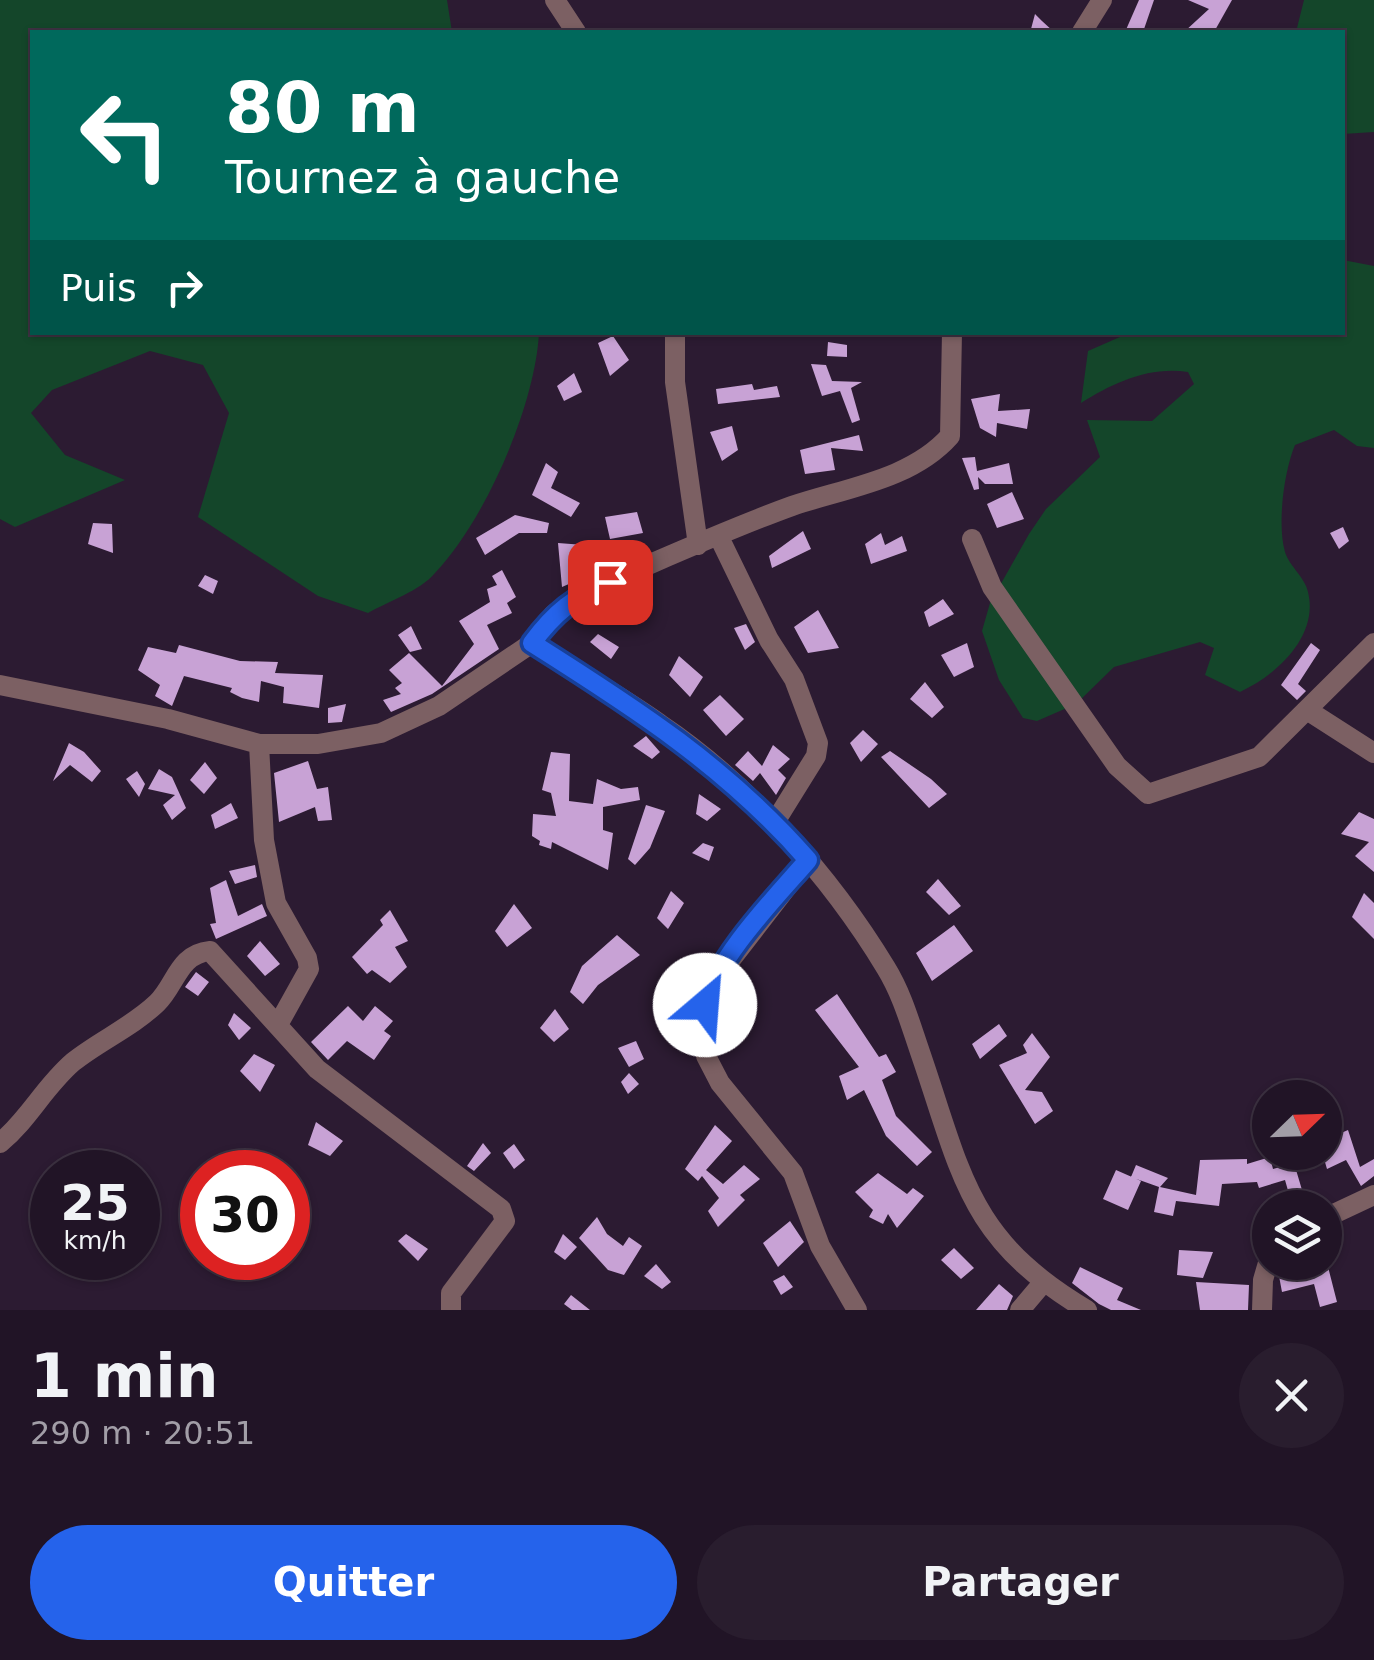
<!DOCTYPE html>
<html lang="fr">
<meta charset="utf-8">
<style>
body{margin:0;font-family:"DejaVu Sans",sans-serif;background:#291d2e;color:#f1f3f6;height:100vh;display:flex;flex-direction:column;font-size:38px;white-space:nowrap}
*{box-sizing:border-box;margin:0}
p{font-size:32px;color:#a29ea7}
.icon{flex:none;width:55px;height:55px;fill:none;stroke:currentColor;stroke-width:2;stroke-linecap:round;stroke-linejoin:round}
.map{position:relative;height:1310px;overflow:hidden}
.drawer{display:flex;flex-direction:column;background:#211426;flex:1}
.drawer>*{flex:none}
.guide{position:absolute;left:30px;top:30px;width:1315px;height:305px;border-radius:0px;box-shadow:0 2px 8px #0004,0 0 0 2px #3e3343;background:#00695c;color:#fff;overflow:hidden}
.needle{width:65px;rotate:67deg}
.fabs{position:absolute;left:1252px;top:1080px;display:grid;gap:20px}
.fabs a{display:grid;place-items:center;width:90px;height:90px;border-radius:50%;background:#211426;box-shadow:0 2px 8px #0004,0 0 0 2px #3e3343;font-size:50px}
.speed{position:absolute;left:30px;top:1150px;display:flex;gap:20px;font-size:50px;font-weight:700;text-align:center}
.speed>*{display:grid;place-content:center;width:130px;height:130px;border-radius:50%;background:#211426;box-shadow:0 2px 8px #0004,0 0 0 2px #3e3343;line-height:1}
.speed small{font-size:25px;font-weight:400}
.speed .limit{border:15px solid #d22;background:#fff;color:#111}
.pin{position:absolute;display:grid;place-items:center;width:85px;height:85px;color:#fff;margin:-42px;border-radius:20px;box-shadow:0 5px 15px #0006}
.me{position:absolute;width:110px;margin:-55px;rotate:27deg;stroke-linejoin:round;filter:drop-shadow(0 0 8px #0008)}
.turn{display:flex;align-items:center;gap:35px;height:210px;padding:0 30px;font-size:45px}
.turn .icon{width:130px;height:130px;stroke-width:2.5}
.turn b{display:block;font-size:70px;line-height:85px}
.then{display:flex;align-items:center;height:95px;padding:0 30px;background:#0003;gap:20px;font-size:38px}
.round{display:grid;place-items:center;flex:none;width:105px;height:105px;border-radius:52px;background:#291d2e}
.summary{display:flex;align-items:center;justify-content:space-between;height:170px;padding:0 30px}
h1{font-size:60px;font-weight:700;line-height:75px}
.action{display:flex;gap:20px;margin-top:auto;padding:20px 30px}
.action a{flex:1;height:115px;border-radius:60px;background:#2563eb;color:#fff;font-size:40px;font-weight:700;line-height:115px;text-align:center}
.action a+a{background:#291d2e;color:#f1f3f6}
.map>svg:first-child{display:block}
</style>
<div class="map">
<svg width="1374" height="1310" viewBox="0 0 1374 1310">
<rect width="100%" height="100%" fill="#2c1b32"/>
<path fill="#14462a" d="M 0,0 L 447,0 L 452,32 L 32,32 L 32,332 L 539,333 C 535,406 486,519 435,573 C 420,591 389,601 368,613 L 318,596 L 198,517 L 229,413 L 203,365 L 150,351 L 52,390 L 31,413 L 65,455 L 125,480 L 15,527 L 0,519 Z
M 1304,0 L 1374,0 L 1374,132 L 1343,134 L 1342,32 L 1296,32 Z
M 1343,260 L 1374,266 L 1374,448 L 1357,446 L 1334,430 L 1295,445 C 1284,471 1277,524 1285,552 C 1289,566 1305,577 1308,592 C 1319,636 1277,675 1240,692 L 1205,675 L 1214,648 L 1200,642 L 1114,667 L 1076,704 L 1037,721 L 1023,718 L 999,680 L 982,631 L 990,603 L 1029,534 L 1046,509 L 1100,457 L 1087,420 L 1152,421 L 1194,384 L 1188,372 C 1149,366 1113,383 1081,403 L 1088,351 L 1129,333 L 1342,332 Z"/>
<path fill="#c8a2d5" d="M 1139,0 L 1154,0 L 1143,32 L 1125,32 Z
M 1188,0 L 1232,0 L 1214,32 L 1184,32 L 1209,9 Z
M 1035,14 L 1042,21 L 1054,32 L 1031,29 Z
M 613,336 L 629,360 L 610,376 L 598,343 Z
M 828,342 L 847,345 L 847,357 L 827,356 Z
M 811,364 L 826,365 L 832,381 L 862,382 L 851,388 L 860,420 L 852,423 L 840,391 L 822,396 Z
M 574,373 L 582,392 L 564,401 L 557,386 Z
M 752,384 L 754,390 L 777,386 L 780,397 L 718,404 L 716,389 Z
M 1000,394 L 998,411 L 1030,409 L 1027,429 L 997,423 L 996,437 L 980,428 L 971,399 Z
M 732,426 L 738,450 L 722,461 L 710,432 Z
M 859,435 L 863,451 L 831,448 L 835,470 L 805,474 L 800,450 Z
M 975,457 L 977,471 L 1009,463 L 1013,484 L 985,484 L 978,477 L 979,489 L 974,490 L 962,458 Z
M 546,463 L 558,472 L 551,488 L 580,503 L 571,517 L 532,495 Z
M 1012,492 L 1024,519 L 997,528 L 987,504 Z
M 637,512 L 643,533 L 610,539 L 605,517 Z
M 515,515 L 549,523 L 547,533 L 519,533 L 485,555 L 476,538 Z
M 93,523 L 112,524 L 113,553 L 88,544 Z
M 1343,527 L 1349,541 L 1339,549 L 1330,533 Z
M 803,531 L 811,549 L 772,568 L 769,556 Z
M 881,533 L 885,545 L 902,536 L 907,551 L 871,564 L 865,544 Z
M 558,543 L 584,545 L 587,576 L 562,587 Z
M 502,570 L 516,597 L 507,603 L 512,613 L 487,625 L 499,649 L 432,694 L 391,712 L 383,700 L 401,694 L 395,688 L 402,683 L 389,670 L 409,653 L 442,686 L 474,644 L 459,621 L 490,602 L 487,589 L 497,585 L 492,576 Z
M 205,575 L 218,581 L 213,594 L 198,586 Z
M 943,599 L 954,614 L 929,627 L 924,612 Z
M 818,610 L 839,648 L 808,653 L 794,627 Z
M 746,624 L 755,642 L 745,650 L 734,628 Z
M 411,626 L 422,649 L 410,652 L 398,635 Z
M 598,634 L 619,647 L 611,659 L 590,642 Z
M 967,643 L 974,667 L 954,677 L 941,655 Z
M 1311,643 L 1320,650 L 1298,684 L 1306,691 L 1297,700 L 1281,685 Z
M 179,645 L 240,661 L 278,662 L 275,673 L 323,675 L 319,708 L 283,703 L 284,687 L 261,681 L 259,702 L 242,698 L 230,692 L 232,688 L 184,676 L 172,706 L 155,696 L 160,685 L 138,670 L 148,647 L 176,653 Z
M 679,656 L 703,677 L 690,697 L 669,675 Z
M 925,682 L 944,707 L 932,718 L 910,699 Z
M 720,695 L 744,719 L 726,736 L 703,710 Z
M 346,704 L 342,722 L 328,723 L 328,708 Z
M 863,730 L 878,744 L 861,762 L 850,743 Z
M 646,736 L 660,752 L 652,759 L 633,746 Z
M 69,743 L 84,752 L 101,771 L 92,782 L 70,765 L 53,781 Z
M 773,745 L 790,759 L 778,770 L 786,778 L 776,795 L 760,773 L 753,781 L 735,765 L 748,751 L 762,766 Z
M 890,751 L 931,779 L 947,794 L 929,808 L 881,757 Z
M 551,752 L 570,754 L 569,801 L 593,804 L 597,779 L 621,789 L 638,787 L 640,800 L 603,807 L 603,830 L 613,833 L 608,870 L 552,842 L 551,849 L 539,845 L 540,841 L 532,836 L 533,814 L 556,816 L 551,793 L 542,790 Z
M 308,761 L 317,789 L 328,787 L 332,820 L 318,821 L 315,807 L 279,822 L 274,773 Z
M 205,762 L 217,778 L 204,794 L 190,780 Z
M 159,769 L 172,777 L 186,808 L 172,820 L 163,805 L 175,795 L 148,789 Z
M 137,771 L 145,784 L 139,797 L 126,779 Z
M 699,794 L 721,809 L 707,821 L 696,814 Z
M 231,803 L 238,818 L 215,829 L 211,815 Z
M 646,805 L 665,811 L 650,848 L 635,865 L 628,859 Z
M 1359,812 L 1374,819 L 1374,872 L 1355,856 L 1369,842 L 1341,834 Z
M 703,843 L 714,847 L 709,861 L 692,853 Z
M 255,865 L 257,877 L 235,884 L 229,871 Z
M 938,879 L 961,906 L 949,915 L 926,892 Z
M 226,880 L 238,916 L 262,904 L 267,916 L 216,939 L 210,924 L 216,923 L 210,888 Z
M 671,891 L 684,903 L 668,929 L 657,918 Z
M 1364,893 L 1374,903 L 1374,939 L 1352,917 Z
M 514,904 L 532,928 L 507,947 L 495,931 Z
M 390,910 L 408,941 L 395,947 L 407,967 L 390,983 L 372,970 L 367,974 L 352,957 L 383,925 L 380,920 Z
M 954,925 L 973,951 L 932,981 L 916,953 Z
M 617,935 L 640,955 L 598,985 L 583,1004 L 570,992 L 582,966 Z
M 260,941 L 280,964 L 265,976 L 247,956 Z
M 196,972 L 209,982 L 198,996 L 185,987 Z
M 837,994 L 879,1057 L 886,1054 L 896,1072 L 882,1080 L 896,1116 L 932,1152 L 917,1166 L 886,1136 L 864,1090 L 847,1100 L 839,1076 L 859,1067 L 815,1010 Z
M 348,1006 L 363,1021 L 375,1006 L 393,1021 L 384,1031 L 391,1036 L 374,1060 L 347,1041 L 328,1060 L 311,1042 Z
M 555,1009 L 569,1029 L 554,1042 L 540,1028 Z
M 234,1013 L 251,1028 L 239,1040 L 228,1025 Z
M 999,1024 L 1007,1036 L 980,1059 L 972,1044 Z
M 1032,1033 L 1050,1057 L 1025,1090 L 1042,1092 L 1053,1111 L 1035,1124 L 999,1065 L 1027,1053 L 1023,1045 Z
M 636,1041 L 644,1059 L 629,1067 L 618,1048 Z
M 254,1054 L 275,1065 L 260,1092 L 240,1071 Z
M 629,1073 L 639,1084 L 628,1094 L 621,1082 Z
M 316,1122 L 343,1141 L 330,1156 L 308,1145 Z
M 715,1125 L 732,1141 L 706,1170 L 723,1184 L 744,1165 L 760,1179 L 740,1195 L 745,1200 L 718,1227 L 708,1211 L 719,1198 L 702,1176 L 698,1181 L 685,1169 Z
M 1348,1130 L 1360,1167 L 1374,1159 L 1374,1176 L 1361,1186 L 1346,1160 L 1327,1169 L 1322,1152 L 1325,1140 Z
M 483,1143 L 491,1153 L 474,1171 L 467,1166 Z
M 514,1144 L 525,1160 L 514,1169 L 503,1153 Z
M 1270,1157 L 1273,1169 L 1294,1163 L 1302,1190 L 1289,1194 L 1285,1180 L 1259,1188 L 1257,1182 L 1222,1184 L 1219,1206 L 1176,1201 L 1173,1216 L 1154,1212 L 1159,1187 L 1131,1177 L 1136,1165 L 1168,1178 L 1160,1187 L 1196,1195 L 1200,1160 L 1247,1159 L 1247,1164 Z
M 1116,1170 L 1141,1181 L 1128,1210 L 1103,1199 Z
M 878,1173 L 907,1194 L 913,1188 L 924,1196 L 897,1228 L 888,1214 L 883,1224 L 869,1217 L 873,1210 L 855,1192 Z
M 597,1217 L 607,1234 L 623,1246 L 629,1237 L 642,1246 L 624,1275 L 608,1270 L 579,1238 Z
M 790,1221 L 804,1242 L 778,1267 L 763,1243 Z
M 406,1234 L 428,1249 L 418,1261 L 398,1241 Z
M 563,1234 L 577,1247 L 565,1260 L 554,1252 Z
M 954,1248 L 974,1268 L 961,1279 L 941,1260 Z
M 1179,1250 L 1213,1252 L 1203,1278 L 1177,1275 Z
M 1327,1263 L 1337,1302 L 1320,1307 L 1314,1284 L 1282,1292 L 1279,1276 Z
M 656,1264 L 671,1282 L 662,1289 L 644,1276 Z
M 1080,1267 L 1123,1288 L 1117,1300 L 1141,1310 L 1111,1310 L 1099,1304 L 1072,1283 Z
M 784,1275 L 793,1287 L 781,1295 L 773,1281 Z
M 1196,1282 L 1249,1285 L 1248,1310 L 1200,1310 Z
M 999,1284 L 1013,1296 L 1007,1310 L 976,1310 Z
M 571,1295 L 590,1310 L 572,1310 L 564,1304 Z"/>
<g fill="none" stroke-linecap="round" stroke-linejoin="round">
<path stroke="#7c6063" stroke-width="20" d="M 555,0 L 576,32
M 1082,32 L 1102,0
M 675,332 L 675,382 L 698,545
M 719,537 L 769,640 L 794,679 L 818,743 L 816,756 L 775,822
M 972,539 L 992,587 L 1117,766 L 1148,794 L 1259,757 L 1374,643
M 532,643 C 575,670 619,695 660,724 C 748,783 831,877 886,968 C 902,994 910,1023 920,1052 C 962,1174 967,1239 1087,1310
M 0,685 L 168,719 L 259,744 L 318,744 L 381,733 L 439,706 L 532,643 L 553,615 L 580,594 C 650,565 720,532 792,506 C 845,488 911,480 950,436 L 952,332
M 1307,710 L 1374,753
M 259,744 L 264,840 L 276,903 L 307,958 L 309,969 L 279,1023
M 808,860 L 709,988 L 706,1056 L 720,1083 L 793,1173 L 820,1246 L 857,1310
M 0,1143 C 29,1119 44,1087 73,1062 C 99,1041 132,1027 157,1003 C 176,985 178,954 210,951 L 317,1069 L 501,1209 L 505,1221 L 451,1293 L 451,1310
M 1325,1218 L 1374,1195
M 1020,1310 L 1042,1284
M 1262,1310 L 1263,1280 L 1270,1256"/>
</g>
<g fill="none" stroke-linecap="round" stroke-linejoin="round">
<g stroke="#184099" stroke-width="25">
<path id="route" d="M 610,582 C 575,596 554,613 532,643 C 635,708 727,767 808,860 C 776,897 716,958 705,1005"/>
</g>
<use href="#route" stroke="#2563eb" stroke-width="18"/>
</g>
</svg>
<div class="fabs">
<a><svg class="needle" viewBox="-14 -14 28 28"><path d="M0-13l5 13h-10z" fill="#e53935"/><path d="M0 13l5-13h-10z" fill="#a29ea7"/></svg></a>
<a><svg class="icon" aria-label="layers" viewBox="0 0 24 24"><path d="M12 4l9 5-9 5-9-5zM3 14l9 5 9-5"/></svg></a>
</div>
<div class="speed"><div>25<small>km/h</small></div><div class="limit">30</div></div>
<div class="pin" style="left:610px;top:582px;background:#d93025"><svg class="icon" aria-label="arrive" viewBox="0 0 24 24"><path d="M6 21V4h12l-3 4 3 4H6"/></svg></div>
<svg class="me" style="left:705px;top:1005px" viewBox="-20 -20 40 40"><circle r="19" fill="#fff"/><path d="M0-13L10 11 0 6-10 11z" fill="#2563eb"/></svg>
<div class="guide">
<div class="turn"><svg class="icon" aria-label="left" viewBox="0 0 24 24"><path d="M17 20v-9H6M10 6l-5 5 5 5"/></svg><div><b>80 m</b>Tournez à gauche</div></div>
<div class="then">Puis<svg class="icon" aria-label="right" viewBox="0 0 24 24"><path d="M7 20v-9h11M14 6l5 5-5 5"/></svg></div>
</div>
</div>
<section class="drawer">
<div class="summary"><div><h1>1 min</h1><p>290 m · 20:51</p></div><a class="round"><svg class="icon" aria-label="close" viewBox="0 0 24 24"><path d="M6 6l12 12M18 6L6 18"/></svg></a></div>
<div class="action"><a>Quitter</a><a>Partager</a></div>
</section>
